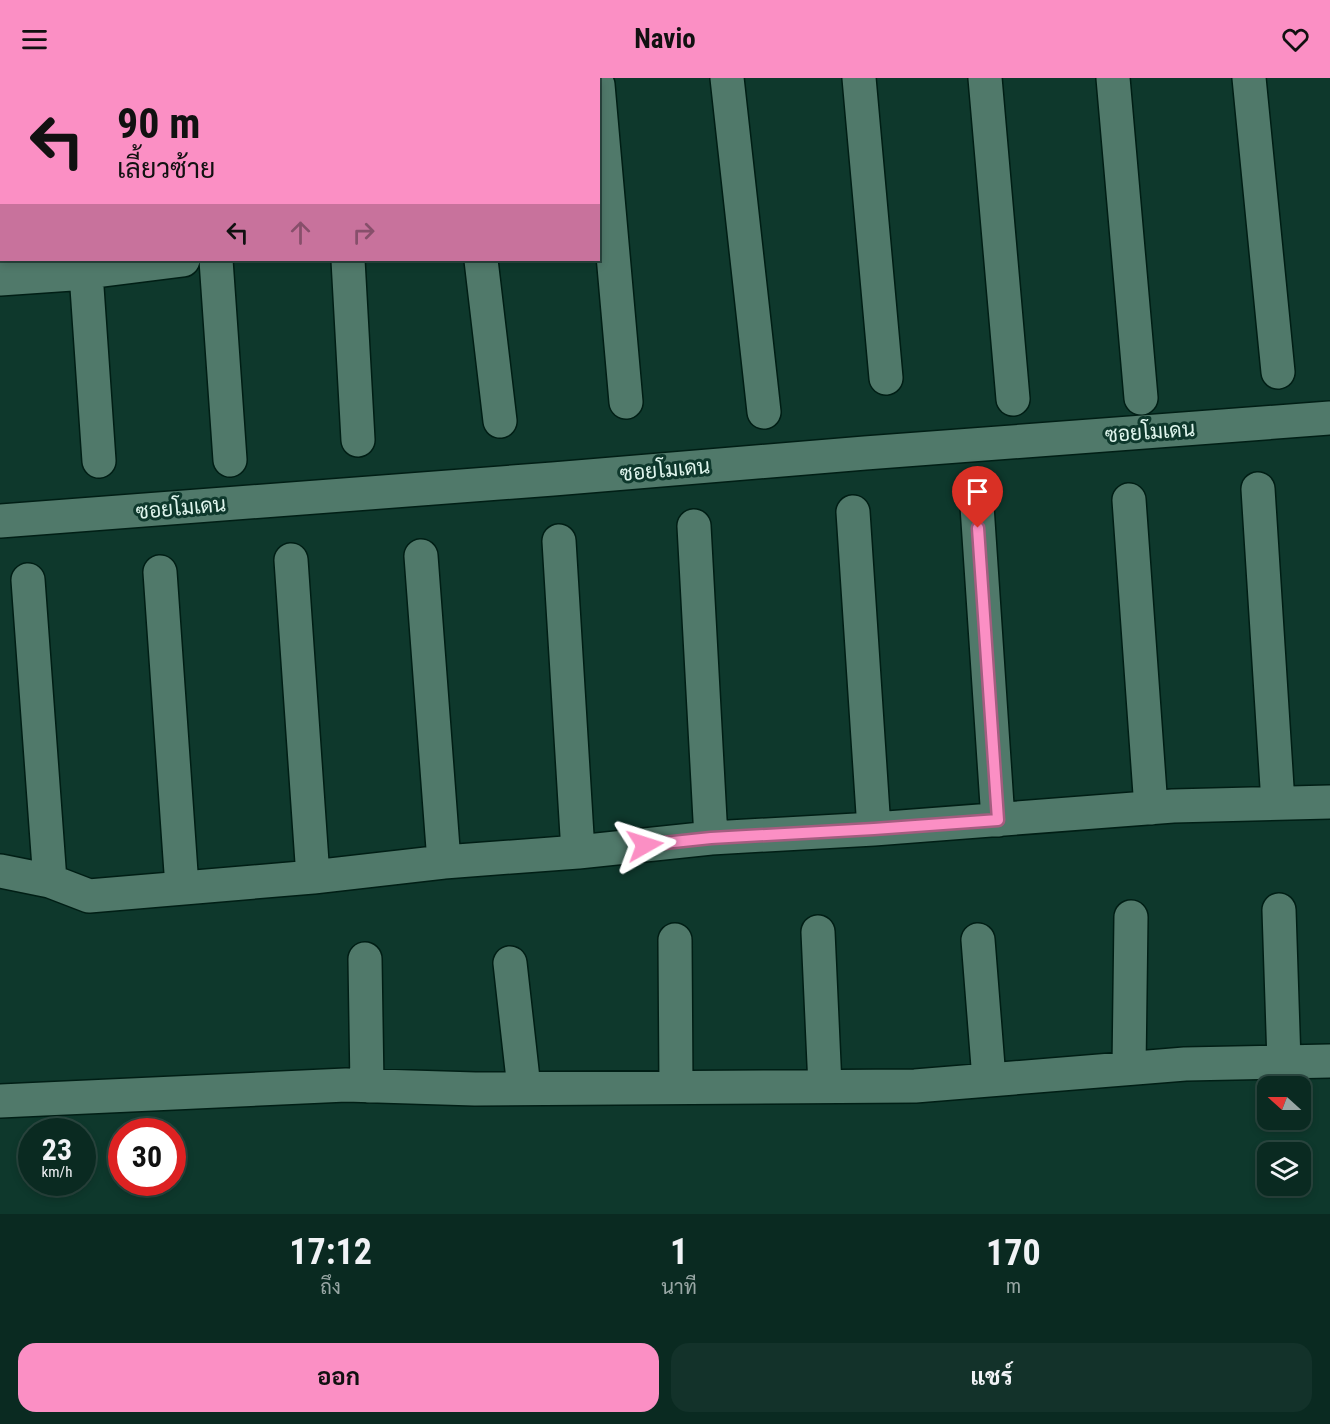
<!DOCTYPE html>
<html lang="th">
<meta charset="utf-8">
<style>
body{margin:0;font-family:"Roboto Condensed",Sarabun,sans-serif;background:#13322a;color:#f1f3f6;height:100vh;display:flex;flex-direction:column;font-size:22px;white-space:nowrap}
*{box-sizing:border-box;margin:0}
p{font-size:20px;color:#99a7a5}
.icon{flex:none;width:33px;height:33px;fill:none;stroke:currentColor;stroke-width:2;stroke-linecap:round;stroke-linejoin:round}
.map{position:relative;height:1136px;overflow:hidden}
.panel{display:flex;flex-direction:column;background:#0a2a21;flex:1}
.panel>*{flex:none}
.top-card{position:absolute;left:0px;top:0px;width:600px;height:183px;box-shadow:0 3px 9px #0003,0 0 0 2px #2a463f;background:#fb8fc4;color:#111;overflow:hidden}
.needle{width:39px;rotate:291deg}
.buttons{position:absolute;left:1257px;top:998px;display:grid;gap:12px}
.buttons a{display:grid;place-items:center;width:54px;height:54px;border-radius:12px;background:#0a2a21;box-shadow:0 3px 9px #0003,0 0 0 2px #2a463f;font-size:30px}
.speed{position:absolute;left:18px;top:1040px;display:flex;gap:12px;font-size:30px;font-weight:700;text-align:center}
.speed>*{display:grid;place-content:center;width:78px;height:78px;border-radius:50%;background:#0a2a21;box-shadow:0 3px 9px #0003,0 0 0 2px #2a463f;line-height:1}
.speed small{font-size:15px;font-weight:400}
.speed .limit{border:9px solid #d22;background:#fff;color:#111}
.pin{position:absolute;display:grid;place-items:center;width:51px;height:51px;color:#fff;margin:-62px -26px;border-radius:50% 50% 50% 0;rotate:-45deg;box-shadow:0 0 6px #0007}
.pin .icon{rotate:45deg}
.me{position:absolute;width:66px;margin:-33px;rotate:84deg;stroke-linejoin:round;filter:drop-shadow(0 0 4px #0008)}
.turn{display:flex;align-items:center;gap:21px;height:126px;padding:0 18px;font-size:27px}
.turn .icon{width:78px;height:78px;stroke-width:2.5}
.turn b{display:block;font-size:42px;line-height:51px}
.lanes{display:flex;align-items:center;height:57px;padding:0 18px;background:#0003;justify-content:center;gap:30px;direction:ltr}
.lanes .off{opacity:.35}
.eta{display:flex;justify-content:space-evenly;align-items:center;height:102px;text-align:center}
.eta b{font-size:36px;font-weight:700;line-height:42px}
.cta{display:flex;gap:12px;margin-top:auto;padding:12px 18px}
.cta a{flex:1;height:69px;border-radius:18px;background:#fb8fc4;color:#111;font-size:24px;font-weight:700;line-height:69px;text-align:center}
.cta a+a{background:#13322a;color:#f1f3f6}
header{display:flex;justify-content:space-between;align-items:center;height:78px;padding:0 18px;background:#fb8fc4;color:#111;font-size:27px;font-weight:700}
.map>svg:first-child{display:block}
</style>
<header><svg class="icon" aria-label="menu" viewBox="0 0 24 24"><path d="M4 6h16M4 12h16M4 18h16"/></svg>Navio<svg class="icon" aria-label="heart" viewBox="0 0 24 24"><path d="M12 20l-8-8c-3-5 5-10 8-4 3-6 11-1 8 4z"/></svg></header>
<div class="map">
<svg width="1330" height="1136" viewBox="0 0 1330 1136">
<rect width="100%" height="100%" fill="#0e382c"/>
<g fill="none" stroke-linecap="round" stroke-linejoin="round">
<g stroke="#001e15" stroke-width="36">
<path id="minor" d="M 727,0 L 764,334
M 859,0 L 886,300
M 985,0 L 1013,321
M 1113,0 L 1141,320
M 1249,0 L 1278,294
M 598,7 L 626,324
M 216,182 L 230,382
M 348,182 L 358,362
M 481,182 L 500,343
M 86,195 L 99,383
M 0,201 L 72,196 L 183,182
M 1258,411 L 1278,725
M 1129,422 L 1151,730
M 977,428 L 998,742
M 853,434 L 874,751
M 0,443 L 553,401 L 865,375 L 1330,340
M 694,448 L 711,760
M 559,463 L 578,774
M 421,478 L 444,784
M 291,482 L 313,799
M 160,494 L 182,809
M 28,502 L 50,803
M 0,793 L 50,803 L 89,818 L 313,799 L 444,784 L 578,774 L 711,760 L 874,751 L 1173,728 L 1330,724
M 1279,832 L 1284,984
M 818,854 L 825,1008
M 675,862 L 676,1009
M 978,862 L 989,1001
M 365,881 L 367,1008
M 510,885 L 524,1010
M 1129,990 L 1131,839
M 0,1023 L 346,1007 L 475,1011 L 915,1008 L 1185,986 L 1330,983"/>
</g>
<use href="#minor" stroke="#50796a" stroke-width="33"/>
</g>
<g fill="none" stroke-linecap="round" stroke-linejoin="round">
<g stroke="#a35d7f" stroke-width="15">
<path id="route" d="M 645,767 L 711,760 L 874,751 L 998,742 L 978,450"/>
</g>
<use href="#route" stroke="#fb8fc4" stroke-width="10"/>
</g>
<g text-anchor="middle" stroke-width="6" stroke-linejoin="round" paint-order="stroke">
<g font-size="21" fill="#def4ec" stroke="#0e382c">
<text transform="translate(1150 354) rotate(-4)" y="7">ซอยโมเดน</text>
<text transform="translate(665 392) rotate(-5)" y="7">ซอยโมเดน</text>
<text transform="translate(181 430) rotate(-5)" y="7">ซอยโมเดน</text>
</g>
</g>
</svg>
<div class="buttons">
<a><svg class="needle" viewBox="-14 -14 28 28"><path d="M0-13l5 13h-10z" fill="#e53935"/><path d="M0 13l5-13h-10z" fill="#99a7a5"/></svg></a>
<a><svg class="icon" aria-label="layers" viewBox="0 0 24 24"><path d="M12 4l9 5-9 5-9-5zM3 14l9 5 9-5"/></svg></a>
</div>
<div class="speed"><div>23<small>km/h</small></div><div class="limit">30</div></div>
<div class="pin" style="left:978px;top:450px;background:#d93025"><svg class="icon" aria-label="arrive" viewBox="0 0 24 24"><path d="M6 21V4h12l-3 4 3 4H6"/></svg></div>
<svg class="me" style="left:645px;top:767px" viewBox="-20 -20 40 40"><path d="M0-17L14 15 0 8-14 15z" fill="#fb8fc4" stroke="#fff" stroke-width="4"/></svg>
<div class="top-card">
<div class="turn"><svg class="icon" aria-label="left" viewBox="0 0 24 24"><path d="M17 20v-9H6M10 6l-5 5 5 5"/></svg><div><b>90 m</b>เลี้ยวซ้าย</div></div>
<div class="lanes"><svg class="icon" aria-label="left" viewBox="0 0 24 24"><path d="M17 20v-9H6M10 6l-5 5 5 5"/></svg><svg class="icon off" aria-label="ahead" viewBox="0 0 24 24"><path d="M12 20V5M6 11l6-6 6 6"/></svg><svg class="icon off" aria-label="right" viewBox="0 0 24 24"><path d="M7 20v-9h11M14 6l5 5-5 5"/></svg></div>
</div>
</div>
<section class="panel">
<div class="eta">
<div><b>17:12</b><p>ถึง</p></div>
<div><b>1</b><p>นาที</p></div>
<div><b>170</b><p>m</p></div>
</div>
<div class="cta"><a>ออก</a><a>แชร์</a></div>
</section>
